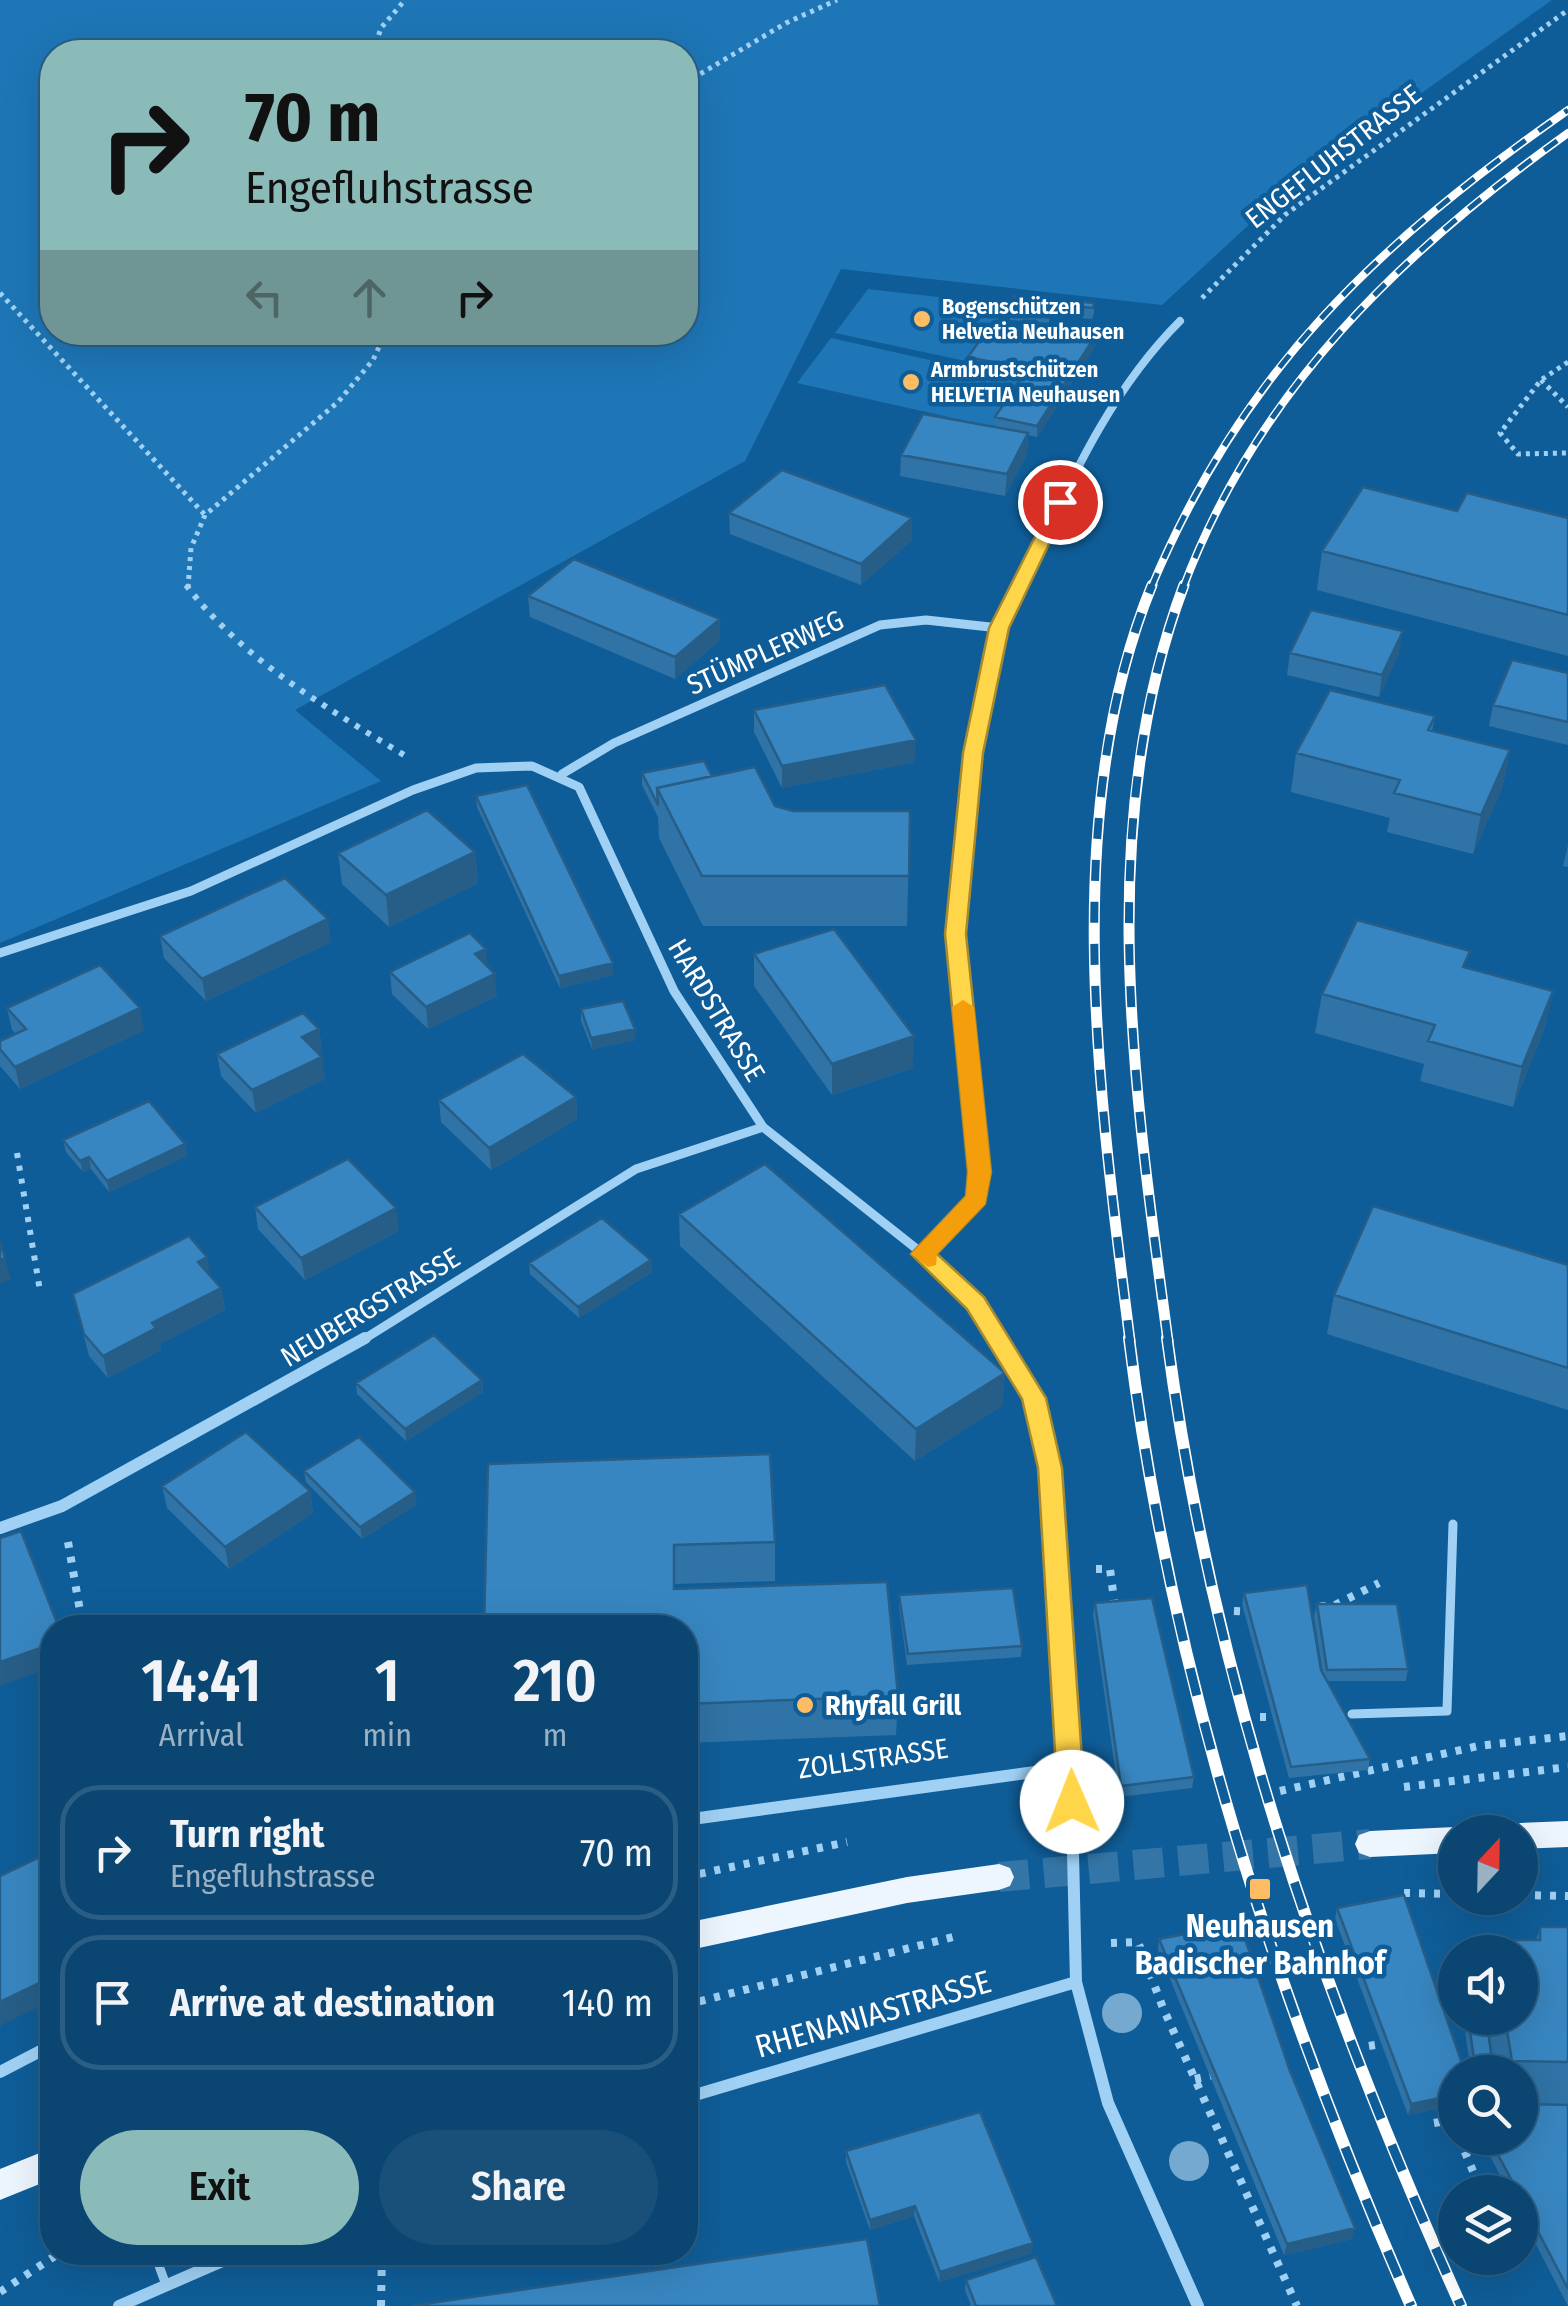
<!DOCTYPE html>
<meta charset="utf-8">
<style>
body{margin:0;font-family:"Fira Sans Condensed",sans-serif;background:#19507a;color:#f1f3f6;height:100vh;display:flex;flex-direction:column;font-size:38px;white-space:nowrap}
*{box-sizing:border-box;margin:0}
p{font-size:32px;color:#9ab1c4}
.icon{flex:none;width:55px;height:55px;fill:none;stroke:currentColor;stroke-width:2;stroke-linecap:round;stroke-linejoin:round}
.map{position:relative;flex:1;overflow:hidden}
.details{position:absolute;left:40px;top:1615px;width:658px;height:650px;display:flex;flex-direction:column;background:#0b4672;border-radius:40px;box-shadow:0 10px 40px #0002,0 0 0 2px #2b5e84}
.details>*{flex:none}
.hud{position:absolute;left:40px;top:40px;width:658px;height:305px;border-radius:40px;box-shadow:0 10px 40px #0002,0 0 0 2px #2b5e84;background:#8bbbb9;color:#111;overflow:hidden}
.needle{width:65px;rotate:22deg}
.tools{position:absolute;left:1438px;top:1815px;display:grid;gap:20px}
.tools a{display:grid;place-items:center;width:100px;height:100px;border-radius:50%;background:#0b4672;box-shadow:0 10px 40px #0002,0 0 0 2px #2b5e84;font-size:50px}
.pin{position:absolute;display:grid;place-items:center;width:85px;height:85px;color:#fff;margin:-42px;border:5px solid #fff;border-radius:50%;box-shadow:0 2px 10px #0007}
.me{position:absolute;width:110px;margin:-55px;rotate:359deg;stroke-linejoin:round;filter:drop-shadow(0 0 8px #0008)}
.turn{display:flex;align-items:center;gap:35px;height:210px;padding:0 40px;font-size:45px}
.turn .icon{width:130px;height:130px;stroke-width:2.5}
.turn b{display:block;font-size:70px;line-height:85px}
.lanes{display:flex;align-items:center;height:95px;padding:0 40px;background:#0003;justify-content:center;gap:50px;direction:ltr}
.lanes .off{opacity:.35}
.eta{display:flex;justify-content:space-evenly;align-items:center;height:170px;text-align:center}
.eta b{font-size:60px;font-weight:600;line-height:70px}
.button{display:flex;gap:20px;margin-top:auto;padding:20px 40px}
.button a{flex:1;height:115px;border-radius:60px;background:#8bbbb9;color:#111;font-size:40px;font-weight:600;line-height:115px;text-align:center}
.button a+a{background:#19507a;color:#f1f3f6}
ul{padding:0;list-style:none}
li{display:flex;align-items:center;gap:30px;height:135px;margin:0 20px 15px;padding:0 20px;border:5px solid #2b5e84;border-radius:40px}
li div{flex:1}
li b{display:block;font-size:38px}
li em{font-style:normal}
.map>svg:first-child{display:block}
</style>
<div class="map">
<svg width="1568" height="2306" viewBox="0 0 1568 2306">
<rect width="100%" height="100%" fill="#0f5d98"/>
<path fill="#1e76b6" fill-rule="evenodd" d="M 0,0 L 1552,0 L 1290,187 L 1162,305 L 841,269 L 745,461 L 295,710 L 381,781 L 0,943 ZM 52,52 L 685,52 L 685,332 L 52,332 Z
M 868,289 L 1008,305 L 970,362 L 835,333 Z
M 831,338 L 1024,381 L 993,427 L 797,383 Z"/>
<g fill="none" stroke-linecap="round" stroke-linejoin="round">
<path stroke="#3375a7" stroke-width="30" stroke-dasharray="30 15" stroke-linecap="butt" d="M 999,1877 L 1370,1844"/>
<path stroke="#a0d1f5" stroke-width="5" stroke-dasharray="4 5" stroke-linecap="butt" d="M 373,52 L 381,28 L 405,0
M 685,83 L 786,23 L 837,0
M 0,293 L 205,515
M 1202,298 L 1286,214 L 1568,10
M 1568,362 L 1541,380 L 1500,433 L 1518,454 L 1568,453
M 1541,380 L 1568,407
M 188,588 L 191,548 L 205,515 L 338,402 L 373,360 L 386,332"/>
<path stroke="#a0d1f5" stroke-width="6" stroke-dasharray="5 8" stroke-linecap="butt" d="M 186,585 C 244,661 324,706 404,755
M 17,1153 L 40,1291"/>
<path stroke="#a0d1f5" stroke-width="8" stroke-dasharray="6 9" stroke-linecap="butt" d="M 68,1542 L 83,1628
M 1096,1569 L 1110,1569 L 1115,1607
M 1305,1608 L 1335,1605 L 1379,1583
M 1234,1611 L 1253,1612
M 1260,1717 L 1281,1717
M 1404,1787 L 1568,1767
M 1280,1791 L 1478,1746 L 1568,1736
M 685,1877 L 847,1842
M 1404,1893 L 1455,1894
M 1520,1895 L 1568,1896
M 1111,1943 L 1138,1942 L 1163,2008 L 1297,2306
M 685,2005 L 957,1936
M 1369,2046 L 1388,2043
M 1195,2079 L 1218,2074
M 1434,2123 L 1451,2120 L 1455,2129
M 1459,2138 L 1478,2183 L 1505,2173
M 0,2292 L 61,2252
M 381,2306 L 382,2252"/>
<path stroke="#a0d1f5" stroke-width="9" d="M 1352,1714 L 1447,1711 L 1453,1524
M 154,2252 L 166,2285"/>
<path stroke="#a0d1f5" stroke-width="8" d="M 1019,588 C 1065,494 1105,396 1180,321"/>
<path stroke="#a0d1f5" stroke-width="9" d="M 562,774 L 614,743 L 880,625 L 926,620 L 999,628
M 0,953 L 191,891 L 413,790 L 476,768 L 532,766 L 579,787 L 674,991 L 763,1127 L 923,1254 L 975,1303 L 999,1341
M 923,1254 L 977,1199 L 979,1172 L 955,935 L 973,753 L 999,628 L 1020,585
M 361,1341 L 636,1169 L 763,1127"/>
<path stroke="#a0d1f5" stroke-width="12" d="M 997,1338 L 1034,1398 L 1050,1469 L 1071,1767 L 1076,1982 L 1108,2103 L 1198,2306
M 0,1528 L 62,1506 L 365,1338
M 685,1820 L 1071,1767
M 0,2072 L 52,2045
M 685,2098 L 1076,1982
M 119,2306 L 243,2252"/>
<path fill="#edf6ff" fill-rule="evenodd" d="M 1568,1821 L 1568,1847 L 1520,1849 L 1520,1832 L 1507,1832 L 1520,1823 Z
M 1455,1827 L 1467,1832 L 1455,1832 L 1455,1853 L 1370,1857 L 1359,1853 L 1355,1844 L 1359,1835 L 1370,1831 Z
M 999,1864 L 1010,1868 L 1014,1877 L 1010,1886 L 999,1890 L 907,1903 L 685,1951 L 685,1923 L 907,1877 Z
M 52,2148 L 52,2179 L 0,2200 L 0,2169 Z"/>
<g stroke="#fff" stroke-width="8">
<path id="rail-far2" d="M 1151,588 C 1242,370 1378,243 1568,110
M 1183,588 C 1257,391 1400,253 1568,133"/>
</g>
<g stroke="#fff" stroke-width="11">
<path id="rail-far1" d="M 1130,1341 C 1100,1102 1058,814 1152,585
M 1168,1341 C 1135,1094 1093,826 1184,585"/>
</g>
<g stroke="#fff" stroke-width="12">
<path id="rail" d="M 1129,1338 C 1171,1676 1275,1995 1411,2306
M 1167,1338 C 1212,1678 1321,1995 1461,2306"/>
</g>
<use href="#rail-far2" stroke="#0f5d98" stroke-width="5" stroke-dasharray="16" stroke-linecap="butt"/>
<use href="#rail-far1" stroke="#0f5d98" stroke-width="8" stroke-dasharray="21" stroke-linecap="butt"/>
<use href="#rail" stroke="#0f5d98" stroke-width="9" stroke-dasharray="28" stroke-linecap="butt"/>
</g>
<g fill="#75a9d0">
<circle cx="1122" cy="2013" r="20"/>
<circle cx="1189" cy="2161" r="20"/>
</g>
<path fill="#3073a6" d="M 1014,295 L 1094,303 L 1094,313 L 1092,319 L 1050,315 L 1049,323 L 1010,320 Z
M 1096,345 L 1037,437 L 1028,435 L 1027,454 L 1005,496 L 900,476 L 901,455 L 995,427 L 995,417 L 1020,379 L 968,367 L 968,357 Z
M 1457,511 L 1568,518 L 1568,656 L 1317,590 L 1322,551 Z
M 729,513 L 912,540 L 861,585 L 730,534 Z
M 528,596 L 720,640 L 675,679 L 530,617 Z
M 1290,653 L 1399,653 L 1379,697 L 1287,675 Z
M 1568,673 L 1568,745 L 1489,726 L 1493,705 Z
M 754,710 L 915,762 L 782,788 L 754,732 Z
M 1435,716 L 1432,731 L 1510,750 L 1502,789 L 1473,854 L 1387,832 L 1390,818 L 1291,792 L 1296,753 Z
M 642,773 L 712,776 L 775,806 L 793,811 L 910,811 L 907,926 L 703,926 L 659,838 L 658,817 L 642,785 Z
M 476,796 L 613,963 L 613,975 L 560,988 L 477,807 Z
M 1568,845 L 1568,867 L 1563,866 Z
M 475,852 L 478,883 L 389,927 L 342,884 L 338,853 Z
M 160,936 L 331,942 L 206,1001 L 164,958 Z
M 754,954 L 913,1068 L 832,1095 L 754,986 Z
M 1467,968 L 1553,991 L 1544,1030 L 1513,1107 L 1420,1081 L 1424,1064 L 1315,1033 L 1322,994 Z
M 390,972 L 497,996 L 428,1029 L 392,994 Z
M 7,1008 L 144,1030 L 20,1089 L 0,1066 L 0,1041 L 16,1034 L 12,1030 Z
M 581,1009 L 635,1029 L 635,1040 L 592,1049 L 581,1021 Z
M 319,1029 L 322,1051 L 318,1053 L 325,1079 L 256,1113 L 221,1076 L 217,1054 Z
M 576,1097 L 577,1119 L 491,1170 L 441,1122 L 439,1100 Z
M 63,1140 L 185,1144 L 187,1156 L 109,1192 L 91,1169 L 83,1172 L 66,1152 Z
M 255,1207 L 399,1231 L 305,1280 L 258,1229 Z
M 679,1214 L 1003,1405 L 915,1461 L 680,1246 Z
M 651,1260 L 652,1272 L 579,1318 L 530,1274 L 529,1263 Z
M 1568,1265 L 1568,1410 L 1327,1334 L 1334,1295 Z
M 211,1276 L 221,1288 L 225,1310 L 160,1344 L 161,1350 L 108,1378 L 89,1356 L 73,1294 Z
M 482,1380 L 483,1392 L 406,1441 L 357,1394 L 356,1383 Z
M 488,1464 L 775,1542 L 775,1581 L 675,1584 L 675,1589 L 898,1696 L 896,1735 L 685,1743 L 685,1628 Z
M 304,1471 L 417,1504 L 362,1539 L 306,1482 Z
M 162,1486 L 310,1491 L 313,1513 L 229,1569 L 167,1508 Z
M 1244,1593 L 1323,1674 L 1314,1616 L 1317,1604 L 1408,1669 L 1406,1681 L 1327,1681 L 1370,1759 L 1368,1770 L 1289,1778 L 1242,1604 Z
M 899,1595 L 1022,1646 L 1021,1657 L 907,1665 L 899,1607 Z
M 1095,1603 L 1194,1777 L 1192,1788 L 1119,1797 L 1093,1614 Z
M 1337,1908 L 1455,2072 L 1455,2105 L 1408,2115 L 1335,1919 Z
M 1540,1927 L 1568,1927 L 1568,2306 L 1520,2214 L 1520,2192 L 1509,2192 L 1482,2141 L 1481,2138 L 1520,2138 L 1520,2072 L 1471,2072 L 1463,2018 L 1520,2018 L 1520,1952 L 1455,1952 L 1455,1965 L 1454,1955 L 1457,1945 L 1492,1945 L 1493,1940 L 1536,1940 Z
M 1159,1939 L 1290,2071 L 1352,2239 L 1284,2255 L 1158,1950 Z
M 846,2151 L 1032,2253 L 939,2282 L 914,2216 L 870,2230 L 846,2162 Z
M 966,2280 L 1057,2306 L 971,2306 L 965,2290 Z"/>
<path fill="#275e87" d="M 1096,335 L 1096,345 L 1037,437 L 1037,426 Z
M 1028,433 L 1027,454 L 1005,496 L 1007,474 Z
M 912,518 L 912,540 L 861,585 L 861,564 Z
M 720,619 L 720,640 L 675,679 L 675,657 Z
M 1403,631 L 1399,653 L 1379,697 L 1382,675 Z
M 916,740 L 915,762 L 782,788 L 782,766 Z
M 1510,750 L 1502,789 L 1473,854 L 1481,815 Z
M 475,852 L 478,883 L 389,927 L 386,895 Z
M 328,919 L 331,942 L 206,1001 L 202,979 Z
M 486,949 L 488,971 L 475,954 Z
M 613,963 L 613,975 L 560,988 L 559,976 Z
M 495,974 L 497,996 L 428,1029 L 426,1007 Z
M 1553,991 L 1544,1030 L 1513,1107 L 1522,1067 Z
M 140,1008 L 144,1030 L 20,1089 L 15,1067 Z
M 319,1029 L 322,1051 L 306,1059 L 302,1037 Z
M 635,1029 L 635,1040 L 592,1049 L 591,1038 Z
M 914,1036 L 913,1068 L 832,1095 L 832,1064 Z
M 322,1057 L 325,1079 L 256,1113 L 252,1090 Z
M 576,1097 L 577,1119 L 491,1170 L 489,1148 Z
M 185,1144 L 187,1156 L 109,1192 L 107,1181 Z
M 89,1157 L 91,1169 L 83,1172 L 80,1161 Z
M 396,1208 L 399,1231 L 305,1280 L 301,1258 Z
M 207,1257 L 211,1280 L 198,1262 Z
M 5,1258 L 11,1280 L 0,1283 L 0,1260 Z
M 651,1260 L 652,1272 L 579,1318 L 578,1307 Z
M 221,1288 L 225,1310 L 160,1344 L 161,1350 L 108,1378 L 103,1356 L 152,1323 Z
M 1005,1373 L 1003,1405 L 915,1461 L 916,1429 Z
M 482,1380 L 483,1392 L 406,1441 L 405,1429 Z
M 310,1491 L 313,1513 L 229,1569 L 225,1547 Z
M 415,1492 L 417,1504 L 362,1539 L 360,1527 Z
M 52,1644 L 52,1667 L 0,1686 L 0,1662 Z
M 52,1977 L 52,2000 L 0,2026 L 0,2002 Z
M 1455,2095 L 1455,2105 L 1408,2115 L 1411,2104 Z
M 915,2206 L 914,2216 L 870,2230 L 870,2220 Z
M 1355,2228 L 1352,2239 L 1284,2255 L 1287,2244 Z
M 1033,2243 L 1032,2253 L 939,2282 L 940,2272 Z"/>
<path fill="#3886c1" stroke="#275e87" stroke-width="2.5" d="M 1014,295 L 1094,303 L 1093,308 L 1051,304 L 1050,313 L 1011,309 Z
M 990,326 L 1096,335 L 1037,426 L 995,417 L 1027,369 L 968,357 Z
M 923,414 L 1028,433 L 1007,474 L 901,455 Z
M 782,470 L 912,518 L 861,564 L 729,513 Z
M 1363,487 L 1457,511 L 1467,493 L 1568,518 L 1568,615 L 1322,551 Z
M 574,559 L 720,619 L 675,657 L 528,596 Z
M 1311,610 L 1403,631 L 1382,675 L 1290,653 Z
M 1512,660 L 1568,673 L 1568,722 L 1493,705 Z
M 885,685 L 916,740 L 782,766 L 754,710 Z
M 1330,690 L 1435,716 L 1428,730 L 1510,750 L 1481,815 L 1394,793 L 1400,780 L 1296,753 Z
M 704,761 L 712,776 L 657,788 L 658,805 L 642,773 Z
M 755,767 L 775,806 L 793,811 L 910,811 L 909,876 L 702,876 L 657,788 Z
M 527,785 L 613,963 L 559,976 L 476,796 Z
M 427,810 L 475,852 L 386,895 L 338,853 Z
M 285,878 L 328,919 L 202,979 L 160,936 Z
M 1357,920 L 1470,951 L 1463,967 L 1553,991 L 1522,1067 L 1428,1041 L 1435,1025 L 1322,994 Z
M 834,929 L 914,1036 L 832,1064 L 754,954 Z
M 470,933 L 486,949 L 475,954 L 495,974 L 426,1007 L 390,972 Z
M 100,965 L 140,1008 L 15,1067 L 0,1049 L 0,1041 L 26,1029 L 7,1008 Z
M 623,1001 L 635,1029 L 591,1038 L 581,1009 Z
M 303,1013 L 319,1029 L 302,1037 L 322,1057 L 252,1090 L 217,1054 Z
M 523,1054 L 576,1097 L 489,1148 L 439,1100 Z
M 149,1101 L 185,1144 L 107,1181 L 89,1157 L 80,1161 L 63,1140 Z
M 348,1159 L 396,1208 L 301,1258 L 255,1207 Z
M 765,1164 L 1005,1373 L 916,1429 L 679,1214 Z
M 1373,1206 L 1568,1265 L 1568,1368 L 1334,1295 Z
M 602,1218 L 651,1260 L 578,1307 L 529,1263 Z
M 189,1236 L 207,1257 L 198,1262 L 221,1288 L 152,1323 L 156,1328 L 103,1356 L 84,1334 L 73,1294 Z
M 0,1242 L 5,1258 L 0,1260 Z
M 434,1335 L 482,1380 L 405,1429 L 356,1383 Z
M 246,1432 L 310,1491 L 225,1547 L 162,1486 Z
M 359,1437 L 415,1492 L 360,1527 L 304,1471 Z
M 770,1454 L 775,1542 L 674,1545 L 674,1589 L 887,1582 L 898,1696 L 685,1704 L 685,1628 L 484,1628 L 488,1464 Z
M 21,1531 L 59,1628 L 52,1628 L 52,1644 L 0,1662 L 0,1538 Z
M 1307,1585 L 1321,1670 L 1370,1759 L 1291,1767 L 1244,1593 Z
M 1013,1588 L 1022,1646 L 908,1654 L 899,1595 Z
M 1152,1598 L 1194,1777 L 1121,1786 L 1095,1603 Z
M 1317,1604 L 1397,1604 L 1408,1669 L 1327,1670 Z
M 52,1851 L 52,1977 L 0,2002 L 0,1876 Z
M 1404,1895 L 1465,2072 L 1455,2072 L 1455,2095 L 1411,2104 L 1337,1908 Z
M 1240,1924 L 1290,2071 L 1355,2228 L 1287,2244 L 1159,1939 Z
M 1540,1927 L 1568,1927 L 1568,2062 L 1512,2061 L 1505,2018 L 1520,2018 L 1520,1952 L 1495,1952 L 1493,1940 L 1540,1940 Z
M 1457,1945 L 1492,1945 L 1490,1952 L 1458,1952 Z
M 1468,2018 L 1486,2018 L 1494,2072 L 1476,2072 Z
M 1520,2104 L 1568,2105 L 1568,2289 L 1520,2197 L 1520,2192 L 1518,2192 L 1489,2138 L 1520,2138 Z
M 980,2112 L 1033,2243 L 940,2272 L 915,2206 L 870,2220 L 846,2151 Z
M 867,2239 L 880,2306 L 411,2306 Z
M 1036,2257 L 1057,2306 L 976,2306 L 966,2280 Z"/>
<path fill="#ffd54a" stroke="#a68a30" stroke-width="2.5" d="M 1054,499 L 1069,502 L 1009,628 L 983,753 L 966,934 L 991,1172 L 985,1204 L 937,1254 L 984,1297 L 1046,1398 L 1062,1468 L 1085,1802 L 1081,1810 L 1062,1810 L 1058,1802 L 1038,1468 L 1022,1399 L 967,1309 L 911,1254 L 966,1196 L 968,1172 L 945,934 L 963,753 L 989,628 Z"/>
<path fill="#f59e0b" d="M 963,1000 L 974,1007 L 991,1172 L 985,1204 L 937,1254 L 936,1265 L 928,1267 L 911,1254 L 966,1196 L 968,1172 L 952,1007 Z"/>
<g fill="#ffbd63" stroke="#0f5d98" stroke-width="4">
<circle cx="922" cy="319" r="10"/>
<circle cx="911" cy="382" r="10"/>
<circle cx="805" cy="1705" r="10"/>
<rect x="1248" y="1877" width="24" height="24" rx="5"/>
</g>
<g text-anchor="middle" stroke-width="9" stroke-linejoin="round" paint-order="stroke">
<g font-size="22" font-weight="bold" fill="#fff" stroke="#0f5d98" text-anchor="start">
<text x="942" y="314">Bogenschützen<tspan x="942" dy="25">Helvetia Neuhausen</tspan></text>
<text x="931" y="377">Armbrustschützen<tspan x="931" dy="25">HELVETIA Neuhausen</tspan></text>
</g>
<g font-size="28" fill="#fff" stroke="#0f5d98">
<text transform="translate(1333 156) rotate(-38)" y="10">ENGEFLUHSTRASSE</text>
<text transform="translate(765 652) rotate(-24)" y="10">STÜMPLERWEG</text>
<text transform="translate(717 1010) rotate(59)" y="10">HARDSTRASSE</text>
<text transform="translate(370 1307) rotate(-31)" y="10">NEUBERGSTRASSE</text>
<text transform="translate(873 1758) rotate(-8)" y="10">ZOLLSTRASSE</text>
</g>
<g font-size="28" font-weight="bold" fill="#fff" stroke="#0f5d98" text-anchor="start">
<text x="825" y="1715">Rhyfall Grill</text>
</g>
<g font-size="32" font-weight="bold" fill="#fff" stroke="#0f5d98">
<text x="1260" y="1937">Neuhausen<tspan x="1260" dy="37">Badischer Bahnhof</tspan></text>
</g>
<g font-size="32" fill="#fff" stroke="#0f5d98">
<text transform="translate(873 2014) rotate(-16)" y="11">RHENANIASTRASSE</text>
</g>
</g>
</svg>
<div class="tools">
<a><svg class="needle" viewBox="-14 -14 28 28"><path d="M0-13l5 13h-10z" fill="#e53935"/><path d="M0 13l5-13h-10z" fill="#9ab1c4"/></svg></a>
<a><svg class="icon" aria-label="sound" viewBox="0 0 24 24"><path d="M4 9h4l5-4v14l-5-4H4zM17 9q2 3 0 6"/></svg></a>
<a><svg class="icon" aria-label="search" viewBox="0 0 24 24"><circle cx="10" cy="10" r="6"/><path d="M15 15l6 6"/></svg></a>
<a><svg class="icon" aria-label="layers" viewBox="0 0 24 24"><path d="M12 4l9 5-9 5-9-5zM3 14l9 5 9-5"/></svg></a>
</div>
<div class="pin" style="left:1060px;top:502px;background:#d93025"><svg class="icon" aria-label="arrive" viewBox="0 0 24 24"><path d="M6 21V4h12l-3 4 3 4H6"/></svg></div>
<svg class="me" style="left:1072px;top:1802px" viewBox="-20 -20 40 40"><circle r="19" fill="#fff"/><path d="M0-13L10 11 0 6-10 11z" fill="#ffd54a"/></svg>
<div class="hud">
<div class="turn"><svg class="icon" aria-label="right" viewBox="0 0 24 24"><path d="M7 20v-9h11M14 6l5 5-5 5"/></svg><div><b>70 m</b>Engefluhstrasse</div></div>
<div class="lanes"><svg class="icon off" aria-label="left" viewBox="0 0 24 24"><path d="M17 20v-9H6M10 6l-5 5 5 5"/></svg><svg class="icon off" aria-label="ahead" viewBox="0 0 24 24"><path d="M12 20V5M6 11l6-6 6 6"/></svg><svg class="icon" aria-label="right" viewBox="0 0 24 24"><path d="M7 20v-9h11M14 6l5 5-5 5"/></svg></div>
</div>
<section class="details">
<div class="eta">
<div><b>14:41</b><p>Arrival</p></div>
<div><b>1</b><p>min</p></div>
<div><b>210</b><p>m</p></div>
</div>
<ul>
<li><svg class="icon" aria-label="right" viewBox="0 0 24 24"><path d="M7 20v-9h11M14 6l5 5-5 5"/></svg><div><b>Turn right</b><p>Engefluhstrasse</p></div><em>70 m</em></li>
<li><svg class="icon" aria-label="arrive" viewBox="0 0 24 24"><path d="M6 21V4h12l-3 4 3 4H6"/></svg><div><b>Arrive at destination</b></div><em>140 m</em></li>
</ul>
<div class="button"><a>Exit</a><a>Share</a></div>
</section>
</div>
